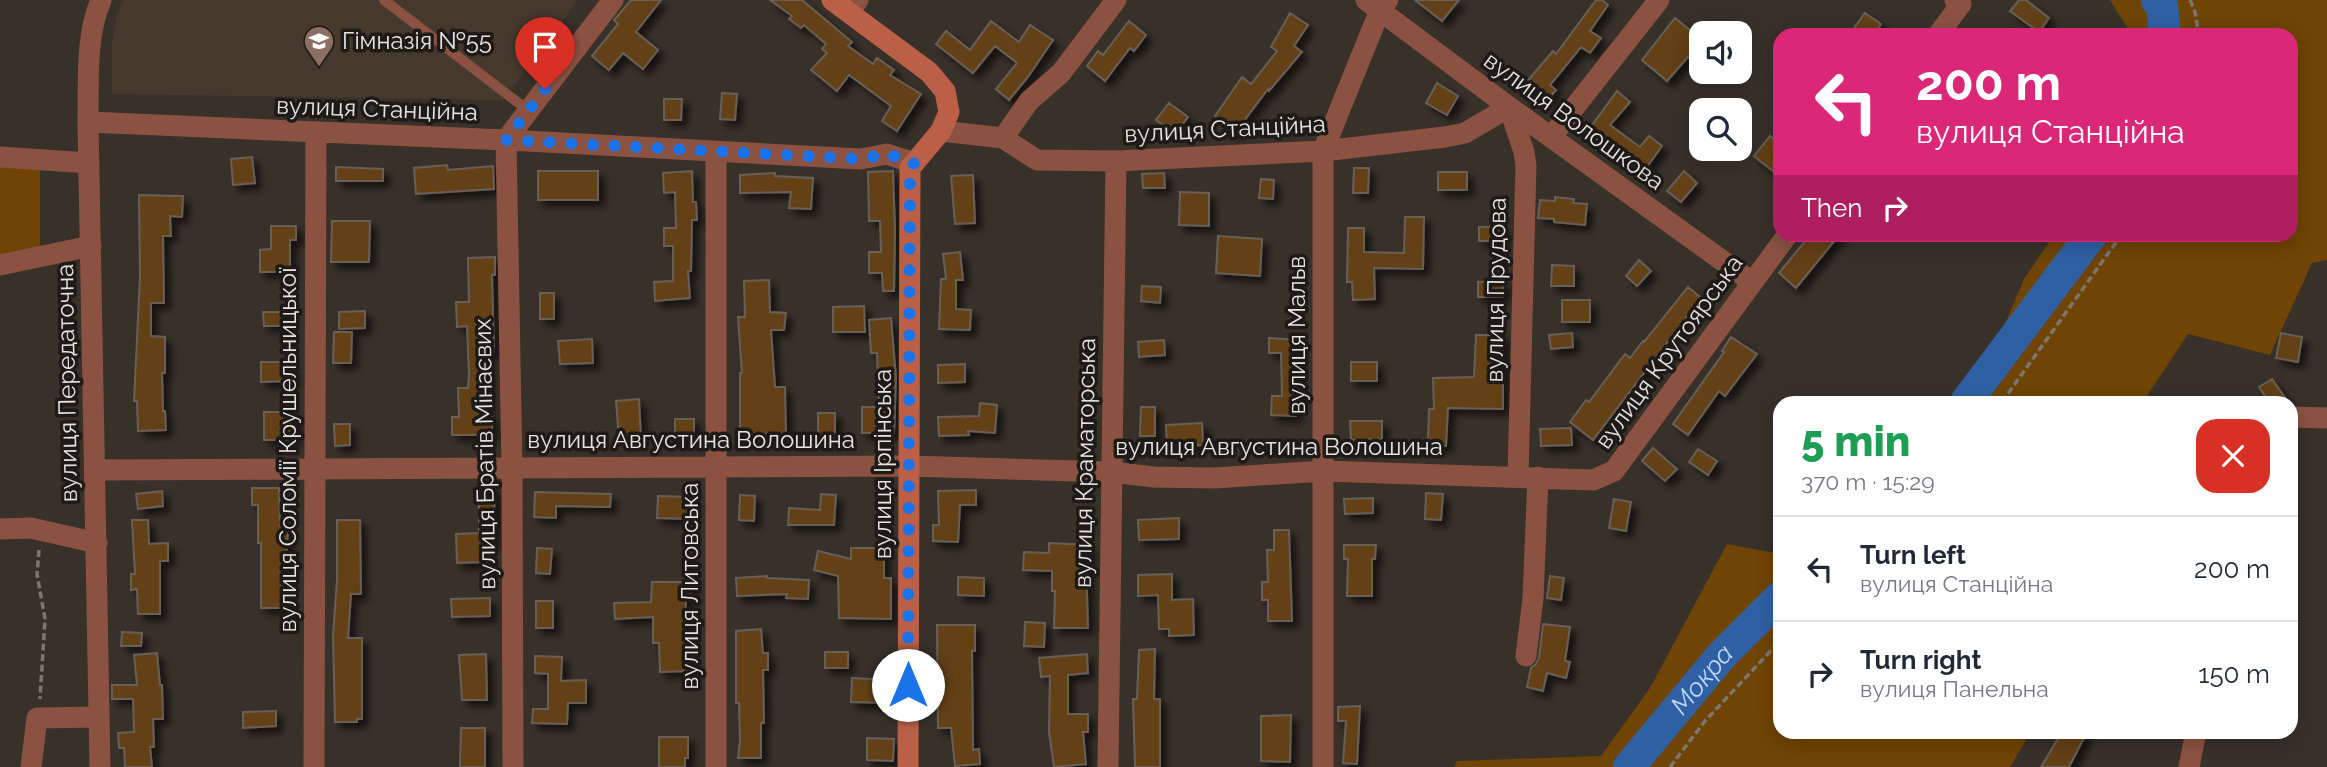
<!DOCTYPE html>
<meta charset="utf-8">
<style>
body{margin:0;font-family:Raleway,sans-serif;background:#f2f2f3;color:#1f2937;height:100vh;display:flex;flex-direction:column;font-size:26px;white-space:nowrap}
*{box-sizing:border-box;margin:0}
p{font-size:23px;color:#747a83}
.icon{flex:none;width:38px;height:38px;fill:none;stroke:currentColor;stroke-width:2;stroke-linecap:round;stroke-linejoin:round}
.map{position:relative;flex:1;overflow:hidden}
.side{position:absolute;left:1773px;top:396px;width:525px;height:343px;display:flex;flex-direction:column;background:#fff;border-radius:21px;box-shadow:0 4px 18px #0003}
.side>*{flex:none}
.guide{position:absolute;left:1773px;top:28px;width:525px;height:214px;border-radius:21px;box-shadow:0 4px 18px #0003;background:#db2777;color:#fff;overflow:hidden}
.tools{position:absolute;left:1689px;top:21px;display:grid;gap:14px}
.tools a{display:grid;place-items:center;width:63px;height:63px;border-radius:14px;background:#fff;box-shadow:0 4px 18px #0003;font-size:35px}
.pin{position:absolute;display:grid;place-items:center;width:60px;height:60px;color:#fff;margin:-72px -30px;border-radius:50% 50% 50% 0;rotate:-45deg;box-shadow:0 0 7px #0007}
.pin .icon{rotate:45deg}
.me{position:absolute;width:77px;margin:-38px;rotate:0deg;stroke-linejoin:round;filter:drop-shadow(0 0 5px #0008)}
.turn{display:flex;align-items:center;gap:24px;height:147px;padding:0 28px;font-size:32px}
.turn .icon{width:91px;height:91px;stroke-width:2.5}
.turn b{display:block;font-size:49px;line-height:60px}
.then{display:flex;align-items:center;height:66px;padding:0 28px;background:#0003;gap:14px;font-size:26px}
.round{display:grid;place-items:center;flex:none;width:74px;height:74px;border-radius:21px;background:#f2f2f3}
.summary{display:flex;align-items:center;justify-content:space-between;height:119px;padding:0 28px}
h1{font-size:42px;font-weight:800;line-height:52px;color:#1e9e55}
ul{padding:0;list-style:none}
li{display:flex;align-items:center;gap:21px;height:105px;padding:0 28px;border-top:2px solid #e0e1e3}
li div{flex:1}
li b{display:block;font-size:26px}
li em{font-style:normal}
.map>svg:first-child{display:block}
</style>
<div class="map">
<svg width="2327" height="767" viewBox="0 0 2327 767">
<defs>
<filter id="shadow"><feDropShadow dx="6" dy="6" stdDeviation="3.5" flood-color="#0009"/></filter>
</defs>
<rect width="100%" height="100%" fill="#38312a"/>
<path fill="#45392e" d="M 123,0 L 578,0 L 503,100 L 112,94 L 112,42 L 117,16 Z"/>
<path fill="#6f4404" d="M 2110,0 L 2327,0 L 2327,260 L 2312,263 L 2270,355 L 2188,334 L 2143,402 L 1972,402 L 2024,279 L 2054,235 L 2291,234 L 2291,35 L 2132,35 Z
M 0,161 L 40,165 L 40,248 L 0,255 Z
M 1727,544 L 1780,554 L 1780,732 L 2031,732 L 2010,767 L 1454,767 L 1457,761 L 1601,756 L 1650,688 Z"/>
<g fill="none" stroke-linecap="round" stroke-linejoin="round">
<g stroke="#3060a4" stroke-width="32">
<path d="M 2157,0 L 2162,6 L 2165,35"/>
<path d="M 1966,402 L 2092,234"/>
<path id="s1" d="M 1629,767 L 1722,655 L 1780,597"/>
</g>
</g>
<path fill="#644019" stroke="#675f57" stroke-width="2" filter="url(#shadow)" d="M 631,0 L 661,0 L 636,32 L 658,50 L 643,69 L 623,53 L 609,70 L 592,56 L 618,24 L 614,20 Z
M 770,0 L 802,0 L 852,42 L 848,46 L 873,64 L 877,58 L 894,70 L 890,75 L 921,94 L 897,131 L 882,121 L 891,106 L 849,75 L 837,91 L 811,70 L 827,53 L 822,49 L 826,44 L 804,25 L 801,28 L 789,19 L 792,16 Z
M 1415,0 L 1459,0 L 1442,21 Z
M 1596,0 L 1602,0 L 1608,5 L 1590,31 L 1601,38 L 1590,53 L 1581,47 L 1550,85 L 1556,90 L 1545,103 L 1524,85 L 1553,51 L 1556,54 Z
M 2019,0 L 2026,0 L 2049,18 L 2039,32 L 2010,11 Z
M 1290,13 L 1308,25 L 1294,46 L 1302,52 L 1269,91 L 1268,89 L 1235,133 L 1215,116 L 1242,77 L 1251,84 L 1277,51 L 1271,47 Z
M 1865,13 L 1881,24 L 1874,35 L 1849,35 Z
M 1675,18 L 1701,39 L 1701,68 L 1688,57 L 1667,81 L 1642,60 Z
M 991,21 L 1019,42 L 1030,25 L 1053,40 L 1028,77 L 1009,100 L 996,89 L 1017,63 L 995,46 L 973,73 L 936,44 L 946,31 L 970,50 Z
M 1129,21 L 1146,35 L 1134,51 L 1130,48 L 1105,81 L 1087,66 L 1098,51 L 1103,55 Z
M 1437,83 L 1458,96 L 1447,115 L 1426,103 Z
M 1617,91 L 1630,102 L 1610,125 L 1640,147 L 1649,136 L 1662,146 L 1644,171 L 1609,144 L 1607,146 L 1587,132 Z
M 722,93 L 737,94 L 735,120 L 720,119 Z
M 664,99 L 682,99 L 681,120 L 664,120 Z
M 1169,103 L 1188,117 L 1175,134 L 1156,120 Z
M 1770,136 L 1780,144 L 1780,177 L 1754,156 Z
M 252,157 L 255,183 L 233,185 L 231,159 Z
M 447,165 L 448,170 L 493,166 L 494,189 L 416,194 L 414,168 Z
M 336,167 L 383,169 L 383,181 L 336,181 Z
M 1354,168 L 1369,168 L 1368,193 L 1353,193 Z
M 538,171 L 598,171 L 598,200 L 538,200 Z
M 692,171 L 693,202 L 696,202 L 697,220 L 692,220 L 691,271 L 688,271 L 690,298 L 655,301 L 654,282 L 673,281 L 673,246 L 664,246 L 664,228 L 676,228 L 675,192 L 664,193 L 663,173 Z
M 893,171 L 895,231 L 894,291 L 883,291 L 882,273 L 869,273 L 869,252 L 881,252 L 880,221 L 869,221 L 868,172 Z
M 1684,171 L 1697,183 L 1681,202 L 1667,191 Z
M 1438,172 L 1467,172 L 1467,190 L 1438,190 Z
M 775,173 L 775,176 L 813,178 L 811,209 L 789,208 L 791,192 L 740,193 L 740,175 Z
M 1164,173 L 1165,188 L 1143,188 L 1142,174 Z
M 973,175 L 975,223 L 955,224 L 951,176 Z
M 1261,179 L 1274,180 L 1273,199 L 1259,198 Z
M 1180,192 L 1209,193 L 1209,226 L 1179,225 Z
M 139,195 L 183,196 L 182,217 L 170,216 L 171,236 L 163,236 L 164,303 L 151,303 L 151,336 L 165,337 L 165,373 L 162,373 L 163,411 L 165,411 L 166,430 L 138,431 L 137,401 L 134,401 L 140,276 Z
M 1555,197 L 1574,199 L 1573,203 L 1587,204 L 1585,225 L 1554,222 L 1554,219 L 1538,218 L 1540,200 L 1555,201 Z
M 1405,217 L 1424,217 L 1423,269 L 1374,268 L 1375,299 L 1353,300 L 1352,282 L 1347,282 L 1348,228 L 1364,228 L 1364,252 L 1404,253 Z
M 332,221 L 370,221 L 369,262 L 331,262 Z
M 271,226 L 296,226 L 296,240 L 290,240 L 290,272 L 260,272 L 260,250 L 271,249 Z
M 1479,227 L 1503,227 L 1503,241 L 1479,241 Z
M 1811,234 L 1840,234 L 1796,288 L 1779,273 Z
M 1218,236 L 1262,239 L 1260,276 L 1216,273 Z
M 960,252 L 963,280 L 956,280 L 956,309 L 971,310 L 970,330 L 939,329 L 941,279 L 946,279 L 943,254 Z
M 495,257 L 495,275 L 492,275 L 494,352 L 487,352 L 487,417 L 492,417 L 492,435 L 452,435 L 452,417 L 459,417 L 458,388 L 468,388 L 469,374 L 467,326 L 457,327 L 456,302 L 469,302 L 468,258 Z
M 1639,260 L 1651,271 L 1637,286 L 1626,276 Z
M 1552,265 L 1574,266 L 1574,286 L 1551,286 Z
M 769,280 L 770,312 L 786,313 L 784,330 L 771,330 L 775,387 L 785,387 L 786,434 L 740,433 L 740,373 L 742,373 L 738,317 L 745,317 L 744,281 Z
M 1503,281 L 1503,297 L 1478,297 L 1478,282 Z
M 1142,286 L 1161,287 L 1160,303 L 1141,301 Z
M 1688,287 L 1701,298 L 1593,440 L 1570,422 L 1586,400 L 1589,402 L 1625,354 L 1630,358 L 1643,341 L 1644,342 Z
M 540,293 L 554,293 L 554,319 L 540,319 Z
M 1562,300 L 1590,300 L 1590,322 L 1562,322 Z
M 864,306 L 865,332 L 833,332 L 833,307 Z
M 365,311 L 365,328 L 339,329 L 339,312 Z
M 263,312 L 286,312 L 287,326 L 264,326 Z
M 891,318 L 896,378 L 894,433 L 862,433 L 862,407 L 879,407 L 877,353 L 871,353 L 869,320 Z
M 334,332 L 352,332 L 351,363 L 333,363 Z
M 1572,333 L 1573,347 L 1551,349 L 1549,335 Z
M 2281,333 L 2302,337 L 2298,362 L 2276,358 Z
M 1476,335 L 1503,335 L 1503,409 L 1448,408 L 1446,446 L 1435,446 L 1435,441 L 1428,440 L 1429,409 L 1434,409 L 1433,378 L 1474,377 Z
M 1731,337 L 1757,354 L 1725,396 L 1719,391 L 1688,435 L 1673,424 L 1724,352 L 1722,351 Z
M 1269,338 L 1298,340 L 1296,416 L 1271,415 L 1272,396 L 1282,396 L 1281,353 L 1269,353 Z
M 592,339 L 593,363 L 560,364 L 558,341 Z
M 1164,340 L 1165,355 L 1139,357 L 1138,342 Z
M 261,362 L 291,362 L 292,381 L 261,382 Z
M 1351,362 L 1377,362 L 1377,381 L 1351,381 Z
M 965,364 L 965,382 L 938,383 L 938,365 Z
M 2272,379 L 2288,402 L 2269,402 L 2259,387 Z
M 639,399 L 641,438 L 619,439 L 616,401 Z
M 980,403 L 997,405 L 995,433 L 968,431 L 969,435 L 939,436 L 938,417 L 979,416 Z
M 1141,407 L 1155,407 L 1155,436 L 1140,436 Z
M 264,412 L 294,412 L 294,440 L 264,440 Z
M 818,413 L 835,413 L 835,438 L 818,438 Z
M 675,419 L 694,419 L 694,439 L 675,440 Z
M 1350,421 L 1382,421 L 1382,439 L 1351,440 Z
M 1202,423 L 1203,445 L 1167,447 L 1166,425 Z
M 334,424 L 350,424 L 350,445 L 335,446 Z
M 1571,428 L 1572,445 L 1541,446 L 1540,429 Z
M 1653,448 L 1677,469 L 1665,481 L 1642,461 Z
M 1698,449 L 1717,461 L 1708,475 L 1689,462 Z
M 252,488 L 279,488 L 280,526 L 288,527 L 284,608 L 261,608 L 261,543 L 258,543 L 258,505 L 252,505 Z
M 479,488 L 495,488 L 493,543 L 485,543 L 486,562 L 457,563 L 456,534 L 479,533 Z
M 976,490 L 976,505 L 960,505 L 958,542 L 933,541 L 933,525 L 939,525 L 938,491 Z
M 162,491 L 163,506 L 138,509 L 136,494 Z
M 535,492 L 611,494 L 610,507 L 556,506 L 556,518 L 534,517 Z
M 1426,493 L 1443,494 L 1441,520 L 1425,519 Z
M 821,494 L 836,495 L 834,525 L 788,525 L 789,508 L 820,510 Z
M 740,495 L 755,496 L 754,521 L 739,520 Z
M 658,496 L 692,497 L 691,519 L 657,518 Z
M 1373,498 L 1373,513 L 1345,514 L 1344,499 Z
M 1614,499 L 1631,502 L 1626,531 L 1609,528 Z
M 1179,518 L 1179,539 L 1139,540 L 1138,520 Z
M 132,520 L 148,520 L 149,544 L 168,543 L 168,561 L 160,561 L 160,614 L 138,614 L 137,589 L 131,590 L 131,574 L 135,574 Z
M 337,520 L 360,520 L 361,594 L 351,594 L 348,638 L 362,638 L 362,719 L 357,719 L 357,722 L 335,722 L 333,635 L 337,580 Z
M 1274,530 L 1289,530 L 1292,621 L 1268,621 L 1268,600 L 1262,600 L 1262,582 L 1268,582 L 1267,550 L 1274,550 Z
M 1049,543 L 1089,545 L 1088,559 L 1086,559 L 1088,628 L 1054,628 L 1055,591 L 1052,591 L 1052,571 L 1023,570 L 1024,552 L 1049,553 Z
M 1344,545 L 1376,545 L 1375,559 L 1372,559 L 1372,596 L 1347,596 L 1348,559 L 1344,559 Z
M 537,548 L 552,549 L 550,574 L 536,573 Z
M 851,548 L 884,548 L 884,578 L 891,578 L 891,619 L 839,618 L 838,576 L 814,570 L 818,551 L 851,559 Z
M 1172,574 L 1172,600 L 1193,599 L 1194,635 L 1169,636 L 1169,629 L 1159,629 L 1158,595 L 1138,596 L 1138,575 Z
M 767,576 L 767,578 L 809,580 L 808,599 L 786,598 L 787,594 L 737,596 L 736,578 Z
M 1550,576 L 1564,578 L 1561,600 L 1547,598 Z
M 958,577 L 984,578 L 984,596 L 958,595 Z
M 652,582 L 691,582 L 691,596 L 686,596 L 685,655 L 689,655 L 690,671 L 660,672 L 659,643 L 653,643 L 653,617 L 615,619 L 614,603 L 651,602 Z
M 490,598 L 490,616 L 452,617 L 451,599 Z
M 536,601 L 553,601 L 553,628 L 536,628 Z
M 1025,622 L 1045,623 L 1044,647 L 1024,646 Z
M 1543,624 L 1570,627 L 1565,661 L 1570,662 L 1566,678 L 1547,673 L 1543,691 L 1527,687 L 1531,668 L 1536,664 L 1539,658 Z
M 937,625 L 975,625 L 975,651 L 972,651 L 973,750 L 979,749 L 980,764 L 955,766 L 951,728 L 938,728 Z
M 761,629 L 763,653 L 768,653 L 768,670 L 763,670 L 764,723 L 761,723 L 761,758 L 738,758 L 740,740 L 739,703 L 736,703 L 736,631 Z
M 122,632 L 142,633 L 141,646 L 121,646 Z
M 1155,649 L 1154,699 L 1160,699 L 1160,767 L 1135,767 L 1133,699 L 1137,699 L 1139,650 Z
M 825,652 L 848,652 L 848,668 L 825,668 Z
M 157,653 L 160,685 L 162,685 L 163,719 L 153,719 L 154,747 L 150,747 L 152,767 L 125,767 L 124,748 L 119,748 L 118,733 L 134,732 L 133,699 L 112,699 L 112,685 L 137,685 L 134,655 Z
M 486,654 L 487,700 L 462,700 L 459,655 Z
M 1087,654 L 1088,673 L 1068,675 L 1068,714 L 1088,714 L 1088,732 L 1083,732 L 1086,764 L 1054,767 L 1049,732 L 1050,676 L 1041,677 L 1039,658 Z
M 535,656 L 562,657 L 561,681 L 586,680 L 586,703 L 568,703 L 567,724 L 532,723 L 533,709 L 548,709 L 548,674 L 535,673 Z
M 852,678 L 890,680 L 889,703 L 851,702 Z
M 1360,706 L 1357,764 L 1343,763 L 1346,721 L 1338,721 L 1338,707 Z
M 276,711 L 276,726 L 243,728 L 243,712 Z
M 1291,715 L 1290,762 L 1261,761 L 1261,716 Z
M 461,728 L 485,728 L 485,767 L 460,767 Z
M 2062,732 L 2087,732 L 2069,767 L 2041,767 Z
M 659,737 L 688,737 L 688,758 L 685,758 L 685,767 L 659,767 Z
M 867,738 L 894,739 L 893,761 L 867,760 Z"/>
<g fill="none" stroke-linecap="round" stroke-linejoin="round">
<path stroke="#7c7670" stroke-width="3.5" stroke-dasharray="7 3.5" stroke-linecap="butt" d="M 2190,0 L 2195,12 L 2199,35
M 2002,402 L 2122,234
M 39,550 L 37,574 L 45,619 L 40,699
M 1670,767 L 1705,721 L 1780,641"/>
<path stroke="#8b5242" stroke-width="10" d="M 384,0 L 529,111"/>
<path stroke="#8b5242" stroke-width="21" d="M 1366,0 L 1509,107 L 1752,282
M 849,12 L 858,0
M 1938,35 L 1961,4 L 1955,0
M 88,122 L 506,140 L 861,159 L 887,154 L 914,163
M 941,131 L 1003,138 L 1037,160 L 1116,161 L 1323,151 L 1445,137 L 1465,133 L 1509,107 L 1524,152 L 1526,165 L 1518,476
M 1551,137 L 1659,0
M 1003,138 L 1029,101 L 1061,73 L 1116,0
M 716,152 L 716,767
M 0,157 L 89,163
M 0,265 L 91,246
M 2291,417 L 2327,418
M 96,470 L 909,466 L 1111,472 L 1154,477 L 1214,478 L 1324,471 L 1593,480 L 1614,471 L 1788,234
M 0,529 L 31,528 L 97,543
M 1526,656 L 1533,598 L 1538,477
M 31,767 L 37,718 L 99,717
M 100,767 L 88,122 C 89,83 85,37 101,0
M 314,767 L 316,133
M 513,767 L 512,468 L 506,140 L 613,0
M 1108,767 L 1116,161
M 1323,767 L 1323,151 L 1380,10 L 1388,0
M 2189,767 L 2196,732"/>
<path stroke="#bb6047" stroke-width="21" d="M 832,0 L 929,72 L 945,91 L 949,112 L 941,131 L 910,168 L 908,767"/>
</g>
<g fill="none" stroke-linecap="round" stroke-linejoin="round">
<path stroke="#1a73e8" stroke-width="12" stroke-dasharray="0 21.6" d="M 545,89 L 506,140 L 861,159 L 887,154 L 914,163 L 910,169 L 908,685"/>
</g>
<defs>
<g id="school-pin" transform="scale(1.575)"><path d="M0 17L-7.5 6A9.5 9.5 0 1 1 7.5 6Z" fill="#8d6e63" stroke="#1d1a17"/><path d="M0-5L7-2L0 1L-7-2ZM-4 1L0 2.5L4 1V4Q0 6-4 4Z" fill="#fff"/></g>
</defs>
<g fill-rule="evenodd">
<use href="#school-pin" x="319" y="41"/>
</g>
<g text-anchor="middle" stroke-width="7" stroke-linejoin="round" paint-order="stroke">
<g font-size="24" fill="#e7e3de" stroke="#1d1a17" text-anchor="start">
<text x="342" y="49">Гімназія №55</text>
</g>
<g font-size="24" fill="#e7e3de" stroke="#1d1a17">
<text transform="translate(377 109) rotate(2)" y="8">вулиця Станційна</text>
<text transform="translate(1574 121) rotate(36)" y="8">вулиця Волошкова</text>
<text transform="translate(1225 129) rotate(-3)" y="8">вулиця Станційна</text>
<text transform="translate(1496 290) rotate(-89)" y="8">вулиця Прудова</text>
<text transform="translate(1297 335) rotate(-90)" y="8">вулиця Мальв</text>
<text transform="translate(1669 352) rotate(-54)" y="8">вулиця Крутоярська</text>
<text transform="translate(67 383) rotate(-91)" y="8">вулиця Передаточна</text>
<text x="691" y="448">вулиця Августина Волошина</text>
<text x="1279" y="455">вулиця Августина Волошина</text>
<text transform="translate(288 450) rotate(-90)" y="8">вулиця Соломії Крушельницької</text>
<text transform="translate(485 454) rotate(-91)" y="8">вулиця Братів Мінаєвих</text>
<text transform="translate(1085 463) rotate(-89)" y="8">вулиця Краматорська</text>
<text transform="translate(883 464) rotate(-90)" y="8">вулиця Ірпінська</text>
<text transform="translate(690 586) rotate(-90)" y="8">вулиця Литовська</text>
</g>
<g font-size="26" font-style="italic" fill="#bcd6fd" stroke="#1d1a17">
<text dy="9" stroke="none"><textPath href="#s1" startOffset="114">Мокра</textPath></text>
</g>
</g>
</svg>
<div class="tools">
<a><svg class="icon" aria-label="sound" viewBox="0 0 24 24"><path d="M4 9h4l5-4v14l-5-4H4zM17 9q2 3 0 6"/></svg></a>
<a><svg class="icon" aria-label="search" viewBox="0 0 24 24"><circle cx="10" cy="10" r="6"/><path d="M15 15l6 6"/></svg></a>
</div>
<div class="pin" style="left:545px;top:89px;background:#d93025"><svg class="icon" aria-label="arrive" viewBox="0 0 24 24"><path d="M6 21V4h12l-3 4 3 4H6"/></svg></div>
<svg class="me" style="left:908px;top:685px" viewBox="-20 -20 40 40"><circle r="19" fill="#fff"/><path d="M0-13L10 11 0 6-10 11z" fill="#1a73e8"/></svg>
<div class="guide">
<div class="turn"><svg class="icon" aria-label="left" viewBox="0 0 24 24"><path d="M17 20v-9H6M10 6l-5 5 5 5"/></svg><div><b>200 m</b>вулиця Станційна</div></div>
<div class="then">Then<svg class="icon" aria-label="right" viewBox="0 0 24 24"><path d="M7 20v-9h11M14 6l5 5-5 5"/></svg></div>
</div>
<section class="side">
<div class="summary"><div><h1>5 min</h1><p>370 m · 15:29</p></div><a class="round" style="background:#d93025;color:#fff"><svg class="icon" aria-label="close" viewBox="0 0 24 24"><path d="M6 6l12 12M18 6L6 18"/></svg></a></div>
<ul>
<li><svg class="icon" aria-label="left" viewBox="0 0 24 24"><path d="M17 20v-9H6M10 6l-5 5 5 5"/></svg><div><b>Turn left</b><p>вулиця Станційна</p></div><em>200 m</em></li>
<li><svg class="icon" aria-label="right" viewBox="0 0 24 24"><path d="M7 20v-9h11M14 6l5 5-5 5"/></svg><div><b>Turn right</b><p>вулиця Панельна</p></div><em>150 m</em></li>
</ul>
</section>
</div>
